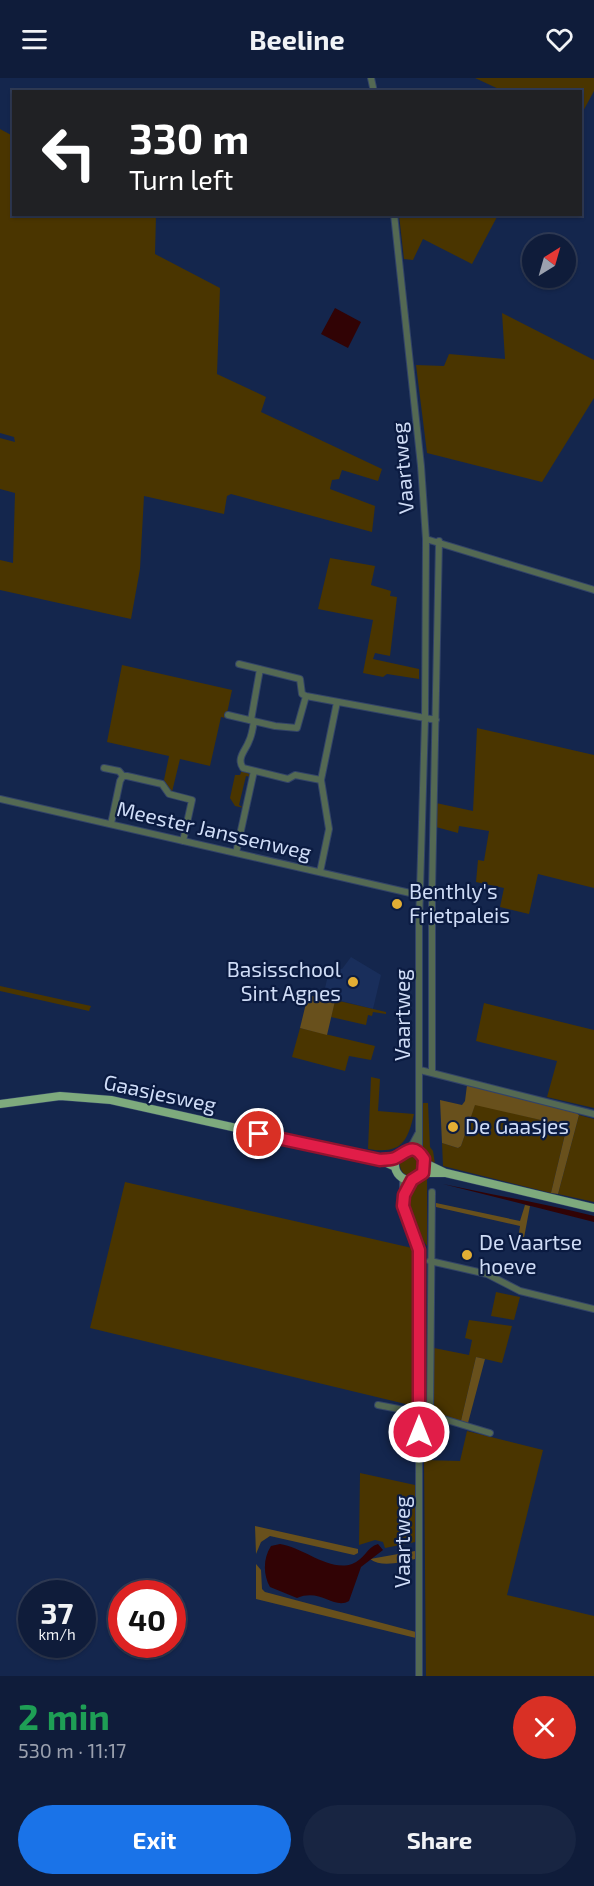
<!DOCTYPE html>
<meta charset="utf-8">
<style>
body{margin:0;font-family:"Exo 2",sans-serif;background:#182542;color:#f1f3f6;height:100vh;display:flex;flex-direction:column;font-size:22px;white-space:nowrap}
*{box-sizing:border-box;margin:0}
p{font-size:20px;color:#9ba1af}
.icon{flex:none;width:33px;height:33px;fill:none;stroke:currentColor;stroke-width:2;stroke-linecap:round;stroke-linejoin:round}
.map{position:relative;height:1598px;overflow:hidden}
.panel{display:flex;flex-direction:column;background:#0f1c3a;flex:1}
.panel>*{flex:none}
.banner{position:absolute;left:12px;top:12px;width:570px;height:126px;border-radius:0px;box-shadow:0 2px 4px #0004,0 0 0 2px #2f3a54;background:#202124;color:#fff;overflow:hidden}
.needle{width:39px;rotate:37deg}
.fabs{position:absolute;left:522px;top:156px;display:grid;gap:12px}
.fabs a{display:grid;place-items:center;width:54px;height:54px;border-radius:50%;background:#0f1c3a;box-shadow:0 2px 4px #0004,0 0 0 2px #2f3a54;font-size:30px}
.speed{position:absolute;left:18px;top:1502px;display:flex;gap:12px;font-size:30px;font-weight:700;text-align:center}
.speed>*{display:grid;place-content:center;width:78px;height:78px;border-radius:50%;background:#0f1c3a;box-shadow:0 2px 4px #0004,0 0 0 2px #2f3a54;line-height:1}
.speed small{font-size:15px;font-weight:400}
.speed .limit{border:9px solid #d22;background:#fff;color:#111}
.pin{position:absolute;display:grid;place-items:center;width:51px;height:51px;color:#fff;margin:-26px;border:3px solid #fff;border-radius:50%;box-shadow:0 2px 6px #0007}
.me{position:absolute;width:66px;margin:-33px;rotate:0deg;stroke-linejoin:round;filter:drop-shadow(0 0 4px #0008)}
.turn{display:flex;align-items:center;gap:21px;height:126px;padding:0 18px;font-size:27px}
.turn .icon{width:78px;height:78px;stroke-width:2.5}
.turn b{display:block;font-size:42px;line-height:51px}
.round{display:grid;place-items:center;flex:none;width:63px;height:63px;border-radius:32px;background:#182542}
.headline{display:flex;align-items:center;justify-content:space-between;height:102px;padding:0 18px}
h1{font-size:36px;font-weight:700;line-height:45px;color:#1e9e55}
.primary-button{display:flex;gap:12px;margin-top:auto;padding:12px 18px}
.primary-button a{flex:1;height:69px;border-radius:36px;background:#1a73e8;color:#fff;font-size:24px;font-weight:700;line-height:69px;text-align:center}
.primary-button a+a{background:#182542;color:#f1f3f6}
header{display:flex;justify-content:space-between;align-items:center;height:78px;padding:0 18px;background:#0f1c3a;font-size:27px;font-weight:700}
.map>svg:first-child{display:block}
</style>
<header><svg class="icon" aria-label="menu" viewBox="0 0 24 24"><path d="M4 6h16M4 12h16M4 18h16"/></svg>Beeline<svg class="icon" aria-label="heart" viewBox="0 0 24 24"><path d="M12 20l-8-8c-3-5 5-10 8-4 3-6 11-1 8 4z"/></svg></header>
<div class="map">
<svg width="594" height="1598" viewBox="0 0 594 1598">
<rect width="100%" height="100%" fill="#14264d"/>
<path fill="#192e5b" d="M 351,879 L 381,897 L 373,931 L 333,921 L 335,912 L 325,910 L 328,897 L 332,898 L 334,890 L 342,891 Z"/>
<path fill="#4a3500" d="M 475,0 L 594,0 L 594,13 L 581,37 L 580,14 L 503,13 Z
M 0,51 L 13,58 L 14,136 L 156,137 L 155,176 L 220,210 L 217,296 L 266,319 L 261,334 L 382,391 L 378,403 L 342,392 L 339,401 L 332,402 L 330,411 L 375,428 L 372,454 L 231,416 L 227,418 L 224,436 L 144,418 L 140,491 L 131,541 L 0,512 L 0,482 L 13,485 L 15,415 L 0,411 L 0,360 L 15,364 L 14,359 L 0,355 Z
M 399,137 L 429,137 L 437,140 L 439,137 L 498,137 L 472,186 L 423,161 L 413,182 L 404,181 Z
M 502,235 L 594,282 L 594,320 L 542,404 L 427,375 L 416,287 L 444,288 L 449,276 L 505,281 Z
M 330,480 L 375,488 L 371,507 L 391,513 L 390,518 L 397,519 L 390,578 L 375,575 L 373,581 L 419,591 L 419,601 L 387,596 L 383,599 L 363,595 L 373,542 L 318,531 Z
M 122,587 L 232,612 L 226,640 L 221,639 L 210,688 L 180,681 L 172,714 L 164,702 L 169,678 L 107,664 Z
M 477,650 L 594,677 L 594,810 L 538,796 L 529,836 L 500,829 L 504,810 L 476,804 L 478,782 L 484,783 L 489,753 L 459,748 L 458,755 L 436,749 L 436,725 L 473,733 Z
M 242,692 L 251,697 L 251,699 L 246,698 L 239,727 L 244,730 L 235,728 L 230,720 L 235,697 L 240,697 Z
M 0,908 L 91,928 L 89,933 L 0,913 Z
M 335,922 L 386,934 L 386,936 L 373,934 L 372,938 L 368,937 L 366,947 L 331,939 Z
M 484,925 L 594,952 L 594,1030 L 547,1019 L 557,983 L 476,963 Z
M 300,950 L 375,968 L 371,982 L 349,978 L 345,993 L 292,979 Z
M 371,999 L 380,1001 L 378,1033 L 414,1036 C 407,1066 400,1076 368,1071 Z
M 423,1025 L 428,1025 L 430,1069 L 433,1073 L 435,1086 C 415,1075 422,1044 423,1025 Z
M 475,1026 L 567,1048 L 551,1115 L 443,1088 L 442,1065 L 458,1070 L 461,1068 Z
M 579,1037 L 594,1041 L 594,1124 L 558,1116 Z
M400 1087a11 11 0 1 1 22 0a11 11 0 1 1-22 0Z
M 427,1099 L 427,1168 C 418,1156 398,1118 414,1105 C 417,1102 423,1101 427,1099 Z
M 125,1104 L 412,1170 L 416,1188 L 414,1328 L 90,1250 Z
M 496,1214 L 520,1219 L 514,1242 L 491,1238 Z
M 469,1242 L 512,1248 L 502,1285 L 476,1279 L 461,1343 L 437,1336 L 434,1332 L 434,1270 L 469,1277 L 472,1262 L 465,1260 Z
M 467,1353 L 543,1372 L 507,1517 L 594,1538 L 594,1598 L 426,1598 L 424,1382 L 460,1383 Z
M 360,1395 L 415,1407 L 415,1464 L 385,1470 L 383,1464 L 375,1462 L 359,1467 Z"/>
<path fill="#68501c" d="M 308,917 L 335,923 L 327,957 L 300,950 Z
M 467,1007 L 573,1032 L 579,1037 L 558,1116 L 551,1115 L 567,1048 L 475,1027 L 461,1068 L 458,1070 L 442,1065 L 440,1022 L 462,1027 L 465,1023 Z
M 436,1125 L 520,1143 L 525,1127 L 530,1128 L 523,1165 L 518,1162 L 520,1148 L 436,1129 Z
M 476,1279 L 485,1281 L 468,1345 L 461,1343 Z
M 255,1448 L 358,1471 L 358,1475 L 354,1477 L 270,1458 L 261,1464 L 256,1476 Z
M 415,1473 L 415,1481 C 401,1484 382,1490 370,1481 Z
M 256,1486 L 261,1492 L 262,1511 L 265,1514 L 416,1554 L 416,1560 L 256,1521 Z"/>
<path fill="#310305" d="M 335,230 L 361,244 L 348,270 L 321,256 Z
M 443,1106 C 493,1117 542,1125 594,1138 L 594,1144 Z
M 280,1466 C 303,1469 329,1494 352,1486 C 364,1482 367,1469 378,1466 L 383,1472 L 361,1489 L 349,1523 C 334,1532 321,1510 297,1520 L 270,1509 C 263,1497 263,1480 271,1468 Z"/>
<g fill="none" stroke-linecap="round" stroke-linejoin="round">
<g stroke="#324368" stroke-width="8">
<path id="minor" d="M 371,0 L 374,14
M 394,136 L 421,388 L 426,461 L 425,642 L 419,846 L 419,1074
M 426,461 L 594,512
M 239,586 L 300,601 L 302,616 L 306,618 L 436,642
M 228,637 L 275,648 L 297,650 L 306,618
M 251,642 L 260,591
M 254,643 C 253,649 252,657 249,663 C 246,672 236,680 243,690 L 288,701 L 295,697 L 321,702
M 104,690 L 119,693 L 123,698
M 0,721 L 432,820
M 111,746 L 120,703 L 123,698 L 127,698 L 162,706 L 169,716 L 192,722 L 183,763
M 236,775 L 254,693
M 320,794 L 329,751 L 321,702 L 337,624
M 420,992 L 594,1036
M 432,995 L 432,813 L 439,463
M 410,1071 L 418,1056
M 403,1100 L 403,1128 L 419,1172 L 419,1598
M 404,1117 L 412,1102
M 430,1183 L 487,1196 L 520,1213 L 594,1231
M 378,1327 L 430,1337 L 490,1355
M 430,1337 L 432,1114"/>
</g>
<g stroke="#324368" stroke-width="9">
<path id="major" d="M 0,1026 L 60,1018 L 111,1022 L 380,1082 L 395,1089
M395 1087a15 15 0 1 1 30 0a15 15 0 1 1-30 0Z
M 425,1085 L 446,1095 L 594,1130
M 423,1095 L 446,1095"/>
</g>
<use href="#minor" stroke="#546953" stroke-width="6"/>
<use href="#major" stroke="#7eaa7d" stroke-width="8"/>
</g>
<g fill="none" stroke-linecap="round" stroke-linejoin="round">
<g stroke="#92132f" stroke-width="15">
<path id="route" d="M 259,1056 L 380,1082 C 385,1081 391,1082 395,1080 C 406,1075 413,1063 424,1081 L 423,1095 L 412,1102 L 404,1117 L 403,1128 L 419,1172 L 419,1354"/>
</g>
<use href="#route" stroke="#e11d48" stroke-width="10"/>
</g>
<g fill="#e3ae34" stroke="#0b1b41" stroke-width="2">
<circle cx="397" cy="826" r="6"/>
<circle cx="353" cy="904" r="6"/>
<circle cx="453" cy="1049" r="6"/>
<circle cx="467" cy="1177" r="6"/>
</g>
<g text-anchor="middle" stroke-width="4.5" stroke-linejoin="round" paint-order="stroke">
<g font-size="21" fill="#cfdcf6" stroke="#0b1b41">
<text transform="translate(403 390) rotate(-95)" y="7">Vaartweg</text>
<text transform="translate(214 753) rotate(13)" y="7">Meester Janssenweg</text>
<text transform="translate(403 937) rotate(-90)" y="7">Vaartweg</text>
<text transform="translate(160 1016) rotate(12)" y="7">Gaasjesweg</text>
<text transform="translate(403 1464) rotate(-90)" y="7">Vaartweg</text>
</g>
<g font-size="21" fill="#cfdcf6" stroke="#0b1b41" text-anchor="start">
<text x="409" y="821">Benthly's<tspan x="409" dy="24">Frietpaleis</tspan></text>
<text x="341" y="899" text-anchor="end">Basisschool<tspan x="341" dy="24">Sint Agnes</tspan></text>
<text x="465" y="1056">De Gaasjes</text>
<text x="479" y="1172">De Vaartse<tspan x="479" dy="24">hoeve</tspan></text>
</g>
</g>
</svg>
<div class="fabs">
<a><svg class="needle" viewBox="-14 -14 28 28"><path d="M0-13l5 13h-10z" fill="#e53935"/><path d="M0 13l5-13h-10z" fill="#9ba1af"/></svg></a>
</div>
<div class="speed"><div>37<small>km/h</small></div><div class="limit">40</div></div>
<div class="pin" style="left:259px;top:1056px;background:#d93025"><svg class="icon" aria-label="arrive" viewBox="0 0 24 24"><path d="M6 21V4h12l-3 4 3 4H6"/></svg></div>
<svg class="me" style="left:419px;top:1354px" viewBox="-20 -20 40 40"><circle r="17" fill="#e11d48" stroke="#fff" stroke-width="3"/><path d="M0-11L8 9 0 5-8 9z" fill="#fff"/></svg>
<div class="banner">
<div class="turn"><svg class="icon" aria-label="left" viewBox="0 0 24 24"><path d="M17 20v-9H6M10 6l-5 5 5 5"/></svg><div><b>330 m</b>Turn left</div></div>
</div>
</div>
<section class="panel">
<div class="headline"><div><h1>2 min</h1><p>530 m · 11:17</p></div><a class="round" style="background:#d93025;color:#fff"><svg class="icon" aria-label="close" viewBox="0 0 24 24"><path d="M6 6l12 12M18 6L6 18"/></svg></a></div>
<div class="primary-button"><a>Exit</a><a>Share</a></div>
</section>
